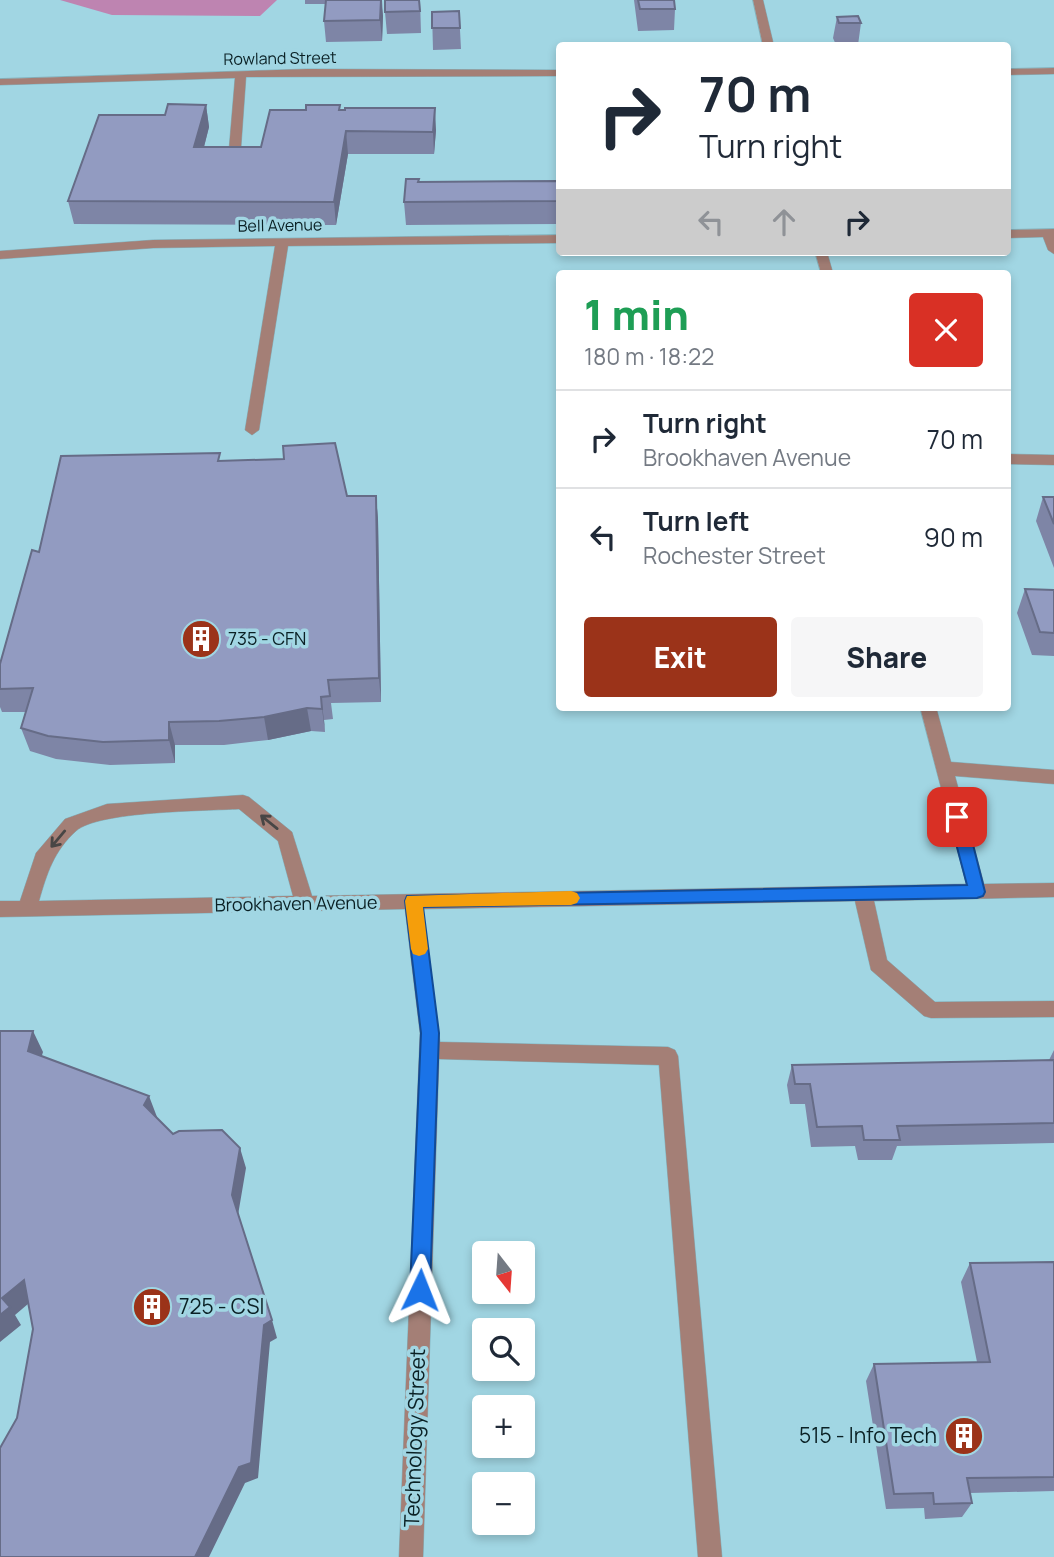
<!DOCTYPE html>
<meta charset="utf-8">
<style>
body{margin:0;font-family:Manrope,sans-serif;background:#f6f6f7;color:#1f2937;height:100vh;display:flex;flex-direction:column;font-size:26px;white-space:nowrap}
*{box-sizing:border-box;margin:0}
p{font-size:23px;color:#747a83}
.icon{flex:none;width:38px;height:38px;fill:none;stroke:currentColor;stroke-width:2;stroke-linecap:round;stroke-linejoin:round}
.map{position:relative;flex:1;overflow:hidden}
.panel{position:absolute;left:556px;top:270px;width:455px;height:441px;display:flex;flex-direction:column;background:#fff;border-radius:7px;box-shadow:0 4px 10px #0003}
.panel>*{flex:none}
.banner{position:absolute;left:556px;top:42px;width:455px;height:214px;border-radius:7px;box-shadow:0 4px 10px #0003;background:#fff;color:#1f2937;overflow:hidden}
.needle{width:46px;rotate:163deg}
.tools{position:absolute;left:472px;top:1241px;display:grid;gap:14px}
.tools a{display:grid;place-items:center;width:63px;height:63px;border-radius:7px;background:#fff;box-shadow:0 4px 10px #0003;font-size:35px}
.pin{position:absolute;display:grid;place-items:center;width:60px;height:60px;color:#fff;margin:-30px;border-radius:14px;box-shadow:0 4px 10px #0006}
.me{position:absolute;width:77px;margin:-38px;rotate:2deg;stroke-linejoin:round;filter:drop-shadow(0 0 5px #0008)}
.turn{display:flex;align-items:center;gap:24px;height:147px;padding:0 28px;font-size:32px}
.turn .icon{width:91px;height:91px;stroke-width:2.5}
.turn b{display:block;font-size:49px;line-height:60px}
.lanes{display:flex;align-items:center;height:66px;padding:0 28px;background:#0003;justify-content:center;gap:35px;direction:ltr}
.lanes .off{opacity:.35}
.round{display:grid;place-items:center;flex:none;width:74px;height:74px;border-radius:7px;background:#f6f6f7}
.overview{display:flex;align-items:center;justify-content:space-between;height:119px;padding:0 28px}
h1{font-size:42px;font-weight:800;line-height:52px;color:#1e9e55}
.cta{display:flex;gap:14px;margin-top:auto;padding:14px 28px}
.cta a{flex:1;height:80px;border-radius:7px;background:#9b3319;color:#fff;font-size:28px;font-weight:800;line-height:80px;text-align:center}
.cta a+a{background:#f6f6f7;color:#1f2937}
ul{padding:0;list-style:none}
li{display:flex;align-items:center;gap:21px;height:98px;padding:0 28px;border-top:2px solid #e0e1e3}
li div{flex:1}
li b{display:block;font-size:26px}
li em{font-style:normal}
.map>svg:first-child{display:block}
</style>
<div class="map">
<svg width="1054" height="1557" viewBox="0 0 1054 1557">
<rect width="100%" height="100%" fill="#a1d6e3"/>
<path fill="#be84b1" d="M 60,0 L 277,0 L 260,16 L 112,15 Z"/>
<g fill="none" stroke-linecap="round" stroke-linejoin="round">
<g stroke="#83b2bd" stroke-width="1">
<path id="minor" d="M 753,0 L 763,0 L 774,46 L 763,46 Z
M 1054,68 L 1054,74 L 1008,75 L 1008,69 Z
M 307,69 L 560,70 L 560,76 L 246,77 L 240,161 L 234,165 L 228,161 L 235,78 L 0,85 L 0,79 Z
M 1054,229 L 1054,254 L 1048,250 L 1043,237 L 1008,238 L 1008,230 Z
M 560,235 L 560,243 L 288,246 L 259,430 L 252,435 L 245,430 L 275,246 L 153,248 L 0,259 L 0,251 L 153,240 Z
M 815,252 L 827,252 L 833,273 L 821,273 Z
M 1008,454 L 1054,455 L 1054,465 L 1008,464 Z
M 920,707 L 936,707 L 951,762 L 1054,770 L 1054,784 L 955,776 L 984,884 L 1054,883 L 1054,897 L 874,901 L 887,960 L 935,1002 L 1054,1001 L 1054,1017 L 931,1018 L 924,1016 L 871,970 L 855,901 L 423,909 L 440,1042 L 668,1047 L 675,1050 L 678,1056 L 722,1557 L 698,1557 L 659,1065 L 439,1059 L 423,1557 L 399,1557 L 420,1033 L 405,909 L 0,917 L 0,901 L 20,901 L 36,853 L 65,819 L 107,804 L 243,795 L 249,797 L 292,832 L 312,896 L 966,884 ZM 239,809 L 278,841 L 293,896 L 39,901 C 47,873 54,851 76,831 C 98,811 206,811 239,809 Z"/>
</g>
<use href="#minor" fill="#a47f76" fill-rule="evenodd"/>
</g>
<path fill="#7e85a6" d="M 305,0 L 382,0 L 383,16 L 382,41 L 326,42 L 324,21 L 326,4 L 305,4 Z
M 420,0 L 421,33 L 387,34 L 385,12 Z
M 634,0 L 674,0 L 675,9 L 674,30 L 638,31 Z
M 459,11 L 461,49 L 433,50 L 432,12 Z
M 837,17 L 861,23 L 858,45 L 836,45 L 833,38 Z
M 206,105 L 209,127 L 204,147 L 261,147 L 340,110 L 436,130 L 434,154 L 348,154 L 336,225 L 74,224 L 68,201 L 165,115 Z
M 560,181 L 560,224 L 406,225 L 404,202 L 419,182 Z
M 221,461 L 347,496 L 376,496 L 378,520 L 381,702 L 331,703 L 333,719 L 324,720 L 325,732 L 311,731 L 268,740 L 224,745 L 175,745 L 175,763 L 110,765 L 56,759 L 30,751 L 21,728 L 26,712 L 2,712 L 0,707 L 0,664 L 39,552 Z
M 1043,497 L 1054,497 L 1054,568 L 1036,521 Z
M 1025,589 L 1054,590 L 1054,656 L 1032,655 L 1017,613 Z
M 1054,1050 L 1054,1143 L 897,1146 L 892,1160 L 858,1160 L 855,1146 L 811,1147 L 805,1104 L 790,1104 L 787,1085 L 792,1065 L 1049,1060 Z
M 1054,1262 L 1054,1491 L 970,1493 L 972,1503 L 962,1517 L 925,1519 L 924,1508 L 886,1509 L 866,1381 L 874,1364 L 977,1362 L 961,1282 L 970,1263 Z"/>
<path fill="#666c87" d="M 381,0 L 383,16 L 382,41 L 380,20 Z
M 206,105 L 209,127 L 198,170 L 194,147 Z
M 435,108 L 436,130 L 434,154 L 433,132 Z
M 346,131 L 348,154 L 336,225 L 334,202 Z
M 376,496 L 378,520 L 381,702 L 379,678 Z
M 321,697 L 324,720 L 325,732 L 322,709 Z
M 307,708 L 311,731 L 268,740 L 264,717 Z
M 169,722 L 175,745 L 175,763 L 169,740 Z
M 33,1031 L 43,1052 L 37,1072 L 28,1051 Z
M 149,1096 L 157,1117 L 151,1125 L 144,1105 Z
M 240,1148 L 246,1168 L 238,1215 L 232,1195 Z
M 24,1280 L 35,1298 L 15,1315 L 21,1325 L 0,1342 L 0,1315 L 2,1298 Z
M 272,1320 L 277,1338 L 270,1342 L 258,1478 L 245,1483 L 209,1557 L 195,1557 L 264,1325 Z"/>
<path fill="#929bc1" stroke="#666c87" stroke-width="2" d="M 326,0 L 381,0 L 380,20 L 324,21 Z
M 385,0 L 419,0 L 420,11 L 385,12 Z
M 638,0 L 674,0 L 675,9 L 640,9 Z
M 459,11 L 460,28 L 432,28 L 432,12 Z
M 858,16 L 861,23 L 839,23 L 837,17 Z
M 168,104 L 206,105 L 194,147 L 261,147 L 270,110 L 306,110 L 306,105 L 340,105 L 339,110 L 345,110 L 345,108 L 435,108 L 433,132 L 346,131 L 334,202 L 68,201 L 99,115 L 165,115 Z
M 406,179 L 419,179 L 418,182 L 560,181 L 560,201 L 404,202 Z
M 335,443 L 347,496 L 376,496 L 379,678 L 328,680 L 330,696 L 321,697 L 322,709 L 307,708 L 264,717 L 219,721 L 169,722 L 169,740 L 103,742 L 48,736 L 21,728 L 33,688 L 0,689 L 0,664 L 32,550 L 39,552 L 61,456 L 220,453 L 218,461 L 284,459 L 283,446 Z
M 1043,497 L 1054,497 L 1054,524 Z
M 1025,589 L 1054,590 L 1054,633 L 1040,632 Z
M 0,1031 L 33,1031 L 28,1051 L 149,1096 L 144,1105 L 173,1134 L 179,1131 L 222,1130 L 240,1148 L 232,1195 L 272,1320 L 264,1325 L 251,1463 L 239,1467 L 195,1557 L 0,1557 L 0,1448 L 17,1418 L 33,1329 L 24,1280 L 2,1298 L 10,1307 L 0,1315 Z
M 1054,1060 L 1054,1123 L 897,1126 L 900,1140 L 864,1140 L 862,1126 L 817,1127 L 810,1084 L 795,1084 L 792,1065 Z
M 1054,1262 L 1054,1477 L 967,1478 L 972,1503 L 934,1504 L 933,1493 L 894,1494 L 874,1364 L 990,1362 L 970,1263 Z"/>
<defs><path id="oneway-shaft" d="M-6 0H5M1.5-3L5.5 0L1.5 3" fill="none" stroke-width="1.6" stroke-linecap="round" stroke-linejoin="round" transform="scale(1.75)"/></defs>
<g stroke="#484645">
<use href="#oneway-shaft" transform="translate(269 822) rotate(-141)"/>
<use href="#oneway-shaft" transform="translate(58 839) rotate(130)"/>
</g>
<path fill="#1a73e8" stroke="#114b97" stroke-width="2" d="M 957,811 L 966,817 L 985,892 L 983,896 L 977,898 L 423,907 L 439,1033 L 430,1290 L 427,1297 L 420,1300 L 413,1297 L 410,1290 L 421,1033 L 405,901 L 407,896 L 967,885 L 949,817 Z"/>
<path fill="#f59e0b" d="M 571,891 L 577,893 L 580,898 L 577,903 L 571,905 L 423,907 L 428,949 L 425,954 L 419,956 L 413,954 L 411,949 L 405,901 L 407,896 Z"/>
<defs>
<g id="building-disc" transform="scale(2.0125)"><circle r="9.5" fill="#9b3319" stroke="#a1d6e3"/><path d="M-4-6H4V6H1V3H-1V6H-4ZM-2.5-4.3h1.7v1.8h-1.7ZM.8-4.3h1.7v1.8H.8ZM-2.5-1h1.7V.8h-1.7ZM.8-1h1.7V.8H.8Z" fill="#fff"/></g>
</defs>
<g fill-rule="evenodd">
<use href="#building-disc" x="201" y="639"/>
<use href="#building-disc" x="152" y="1307"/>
<use href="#building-disc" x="964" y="1436"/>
</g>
<g text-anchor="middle" stroke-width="7" stroke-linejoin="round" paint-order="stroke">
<g font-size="16" fill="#0a2024" stroke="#a1d6e3">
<text transform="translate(280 58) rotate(-1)" y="6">Rowland Street</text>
<text transform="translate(280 225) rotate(-1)" y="6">Bell Avenue</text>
</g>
<g font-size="18" fill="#0a2024" stroke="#a1d6e3" text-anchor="start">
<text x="228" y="645">735 - CFN</text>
</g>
<g font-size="18" fill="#0a2024" stroke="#a1d6e3">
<text transform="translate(296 904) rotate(-1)" y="6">Brookhaven Avenue</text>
</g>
<g font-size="21" fill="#0a2024" stroke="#a1d6e3" text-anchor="start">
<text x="179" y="1314">725 - CSI</text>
<text x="937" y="1443" text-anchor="end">515 - Info Tech</text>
</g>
<g font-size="21" fill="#0a2024" stroke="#a1d6e3">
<text transform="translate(415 1438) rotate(-88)" y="7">Technology Street</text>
</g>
</g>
</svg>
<div class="tools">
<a><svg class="needle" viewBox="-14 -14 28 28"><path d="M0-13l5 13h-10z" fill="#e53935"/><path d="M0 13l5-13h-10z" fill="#747a83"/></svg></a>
<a><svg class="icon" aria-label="search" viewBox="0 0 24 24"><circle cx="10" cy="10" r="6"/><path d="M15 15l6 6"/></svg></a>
<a>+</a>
<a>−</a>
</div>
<div class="pin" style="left:957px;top:817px;background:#d93025"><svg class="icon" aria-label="arrive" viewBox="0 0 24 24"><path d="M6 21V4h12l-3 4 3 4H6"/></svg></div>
<svg class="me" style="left:420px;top:1290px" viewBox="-20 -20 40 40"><path d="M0-17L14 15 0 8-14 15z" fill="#1a73e8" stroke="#fff" stroke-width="4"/></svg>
<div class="banner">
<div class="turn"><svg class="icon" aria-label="right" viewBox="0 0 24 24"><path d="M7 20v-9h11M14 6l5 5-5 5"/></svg><div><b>70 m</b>Turn right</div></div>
<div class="lanes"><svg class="icon off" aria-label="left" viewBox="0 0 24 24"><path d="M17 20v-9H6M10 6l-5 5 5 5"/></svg><svg class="icon off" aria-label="ahead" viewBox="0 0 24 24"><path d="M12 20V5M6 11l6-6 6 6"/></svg><svg class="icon" aria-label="right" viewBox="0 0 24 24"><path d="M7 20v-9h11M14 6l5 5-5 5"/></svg></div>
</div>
<section class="panel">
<div class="overview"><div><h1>1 min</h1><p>180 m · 18:22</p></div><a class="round" style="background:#d93025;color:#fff"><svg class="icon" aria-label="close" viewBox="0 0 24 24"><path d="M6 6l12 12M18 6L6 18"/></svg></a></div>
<ul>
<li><svg class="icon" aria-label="right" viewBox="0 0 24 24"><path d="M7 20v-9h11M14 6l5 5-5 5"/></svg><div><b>Turn right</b><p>Brookhaven Avenue</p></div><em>70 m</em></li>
<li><svg class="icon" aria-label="left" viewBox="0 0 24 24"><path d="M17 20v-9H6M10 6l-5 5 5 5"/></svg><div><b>Turn left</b><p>Rochester Street</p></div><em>90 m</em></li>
</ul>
<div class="cta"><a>Exit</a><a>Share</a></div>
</section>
</div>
